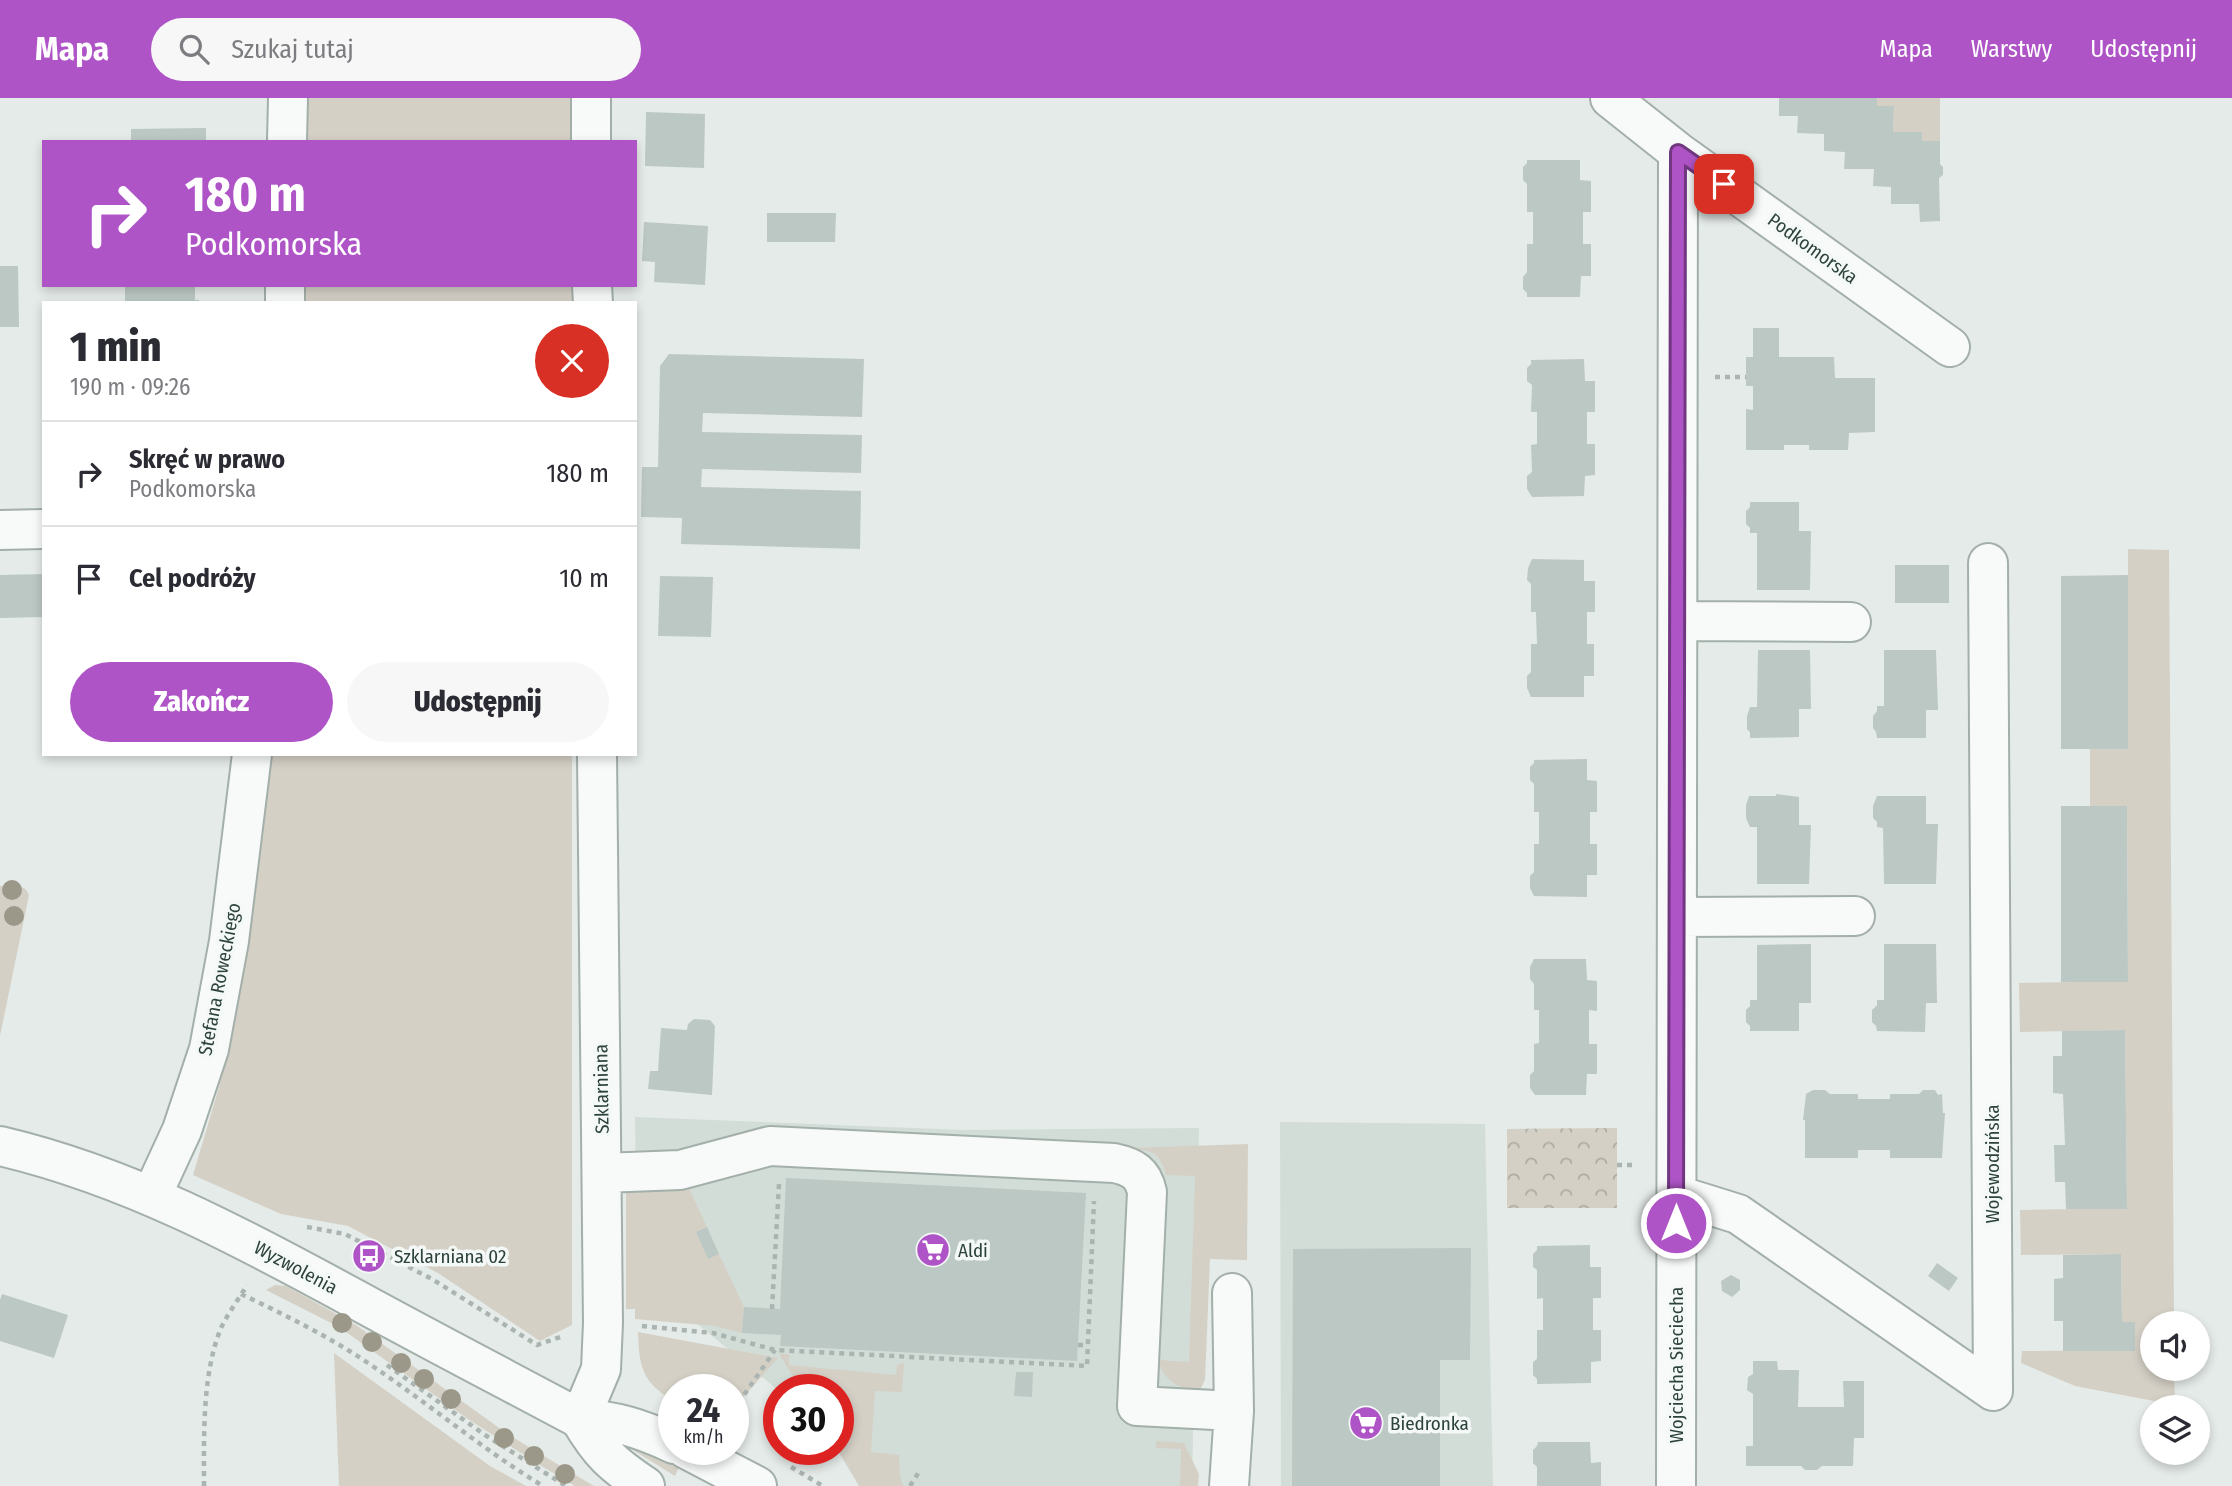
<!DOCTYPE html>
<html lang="pl">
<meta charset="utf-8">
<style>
body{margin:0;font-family:"Fira Sans Condensed",sans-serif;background:#f7f7f7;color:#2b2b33;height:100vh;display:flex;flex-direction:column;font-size:26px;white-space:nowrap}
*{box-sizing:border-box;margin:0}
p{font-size:23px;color:#7c7c81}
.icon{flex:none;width:38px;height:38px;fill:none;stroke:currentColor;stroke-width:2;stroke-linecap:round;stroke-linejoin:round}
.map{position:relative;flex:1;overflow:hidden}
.side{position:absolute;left:42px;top:203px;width:595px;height:455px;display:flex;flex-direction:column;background:#fff;border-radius:0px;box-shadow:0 4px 10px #0003}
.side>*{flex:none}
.hud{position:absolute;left:42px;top:42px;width:595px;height:147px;border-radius:0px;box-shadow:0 4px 10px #0003;background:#af54c6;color:#fff;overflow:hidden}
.fabs{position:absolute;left:2140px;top:1213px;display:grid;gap:14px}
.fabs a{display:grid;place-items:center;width:70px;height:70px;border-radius:50%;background:#fff;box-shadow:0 4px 10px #0003;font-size:35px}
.speed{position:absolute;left:658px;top:1276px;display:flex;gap:14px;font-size:35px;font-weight:700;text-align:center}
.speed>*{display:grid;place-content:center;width:91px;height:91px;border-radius:50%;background:#fff;box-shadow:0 4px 10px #0003;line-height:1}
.speed small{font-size:18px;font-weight:400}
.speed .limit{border:10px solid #d22;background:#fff;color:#111}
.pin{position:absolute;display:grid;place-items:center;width:60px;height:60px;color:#fff;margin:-30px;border-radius:14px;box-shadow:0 4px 10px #0006}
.me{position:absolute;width:77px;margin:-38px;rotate:0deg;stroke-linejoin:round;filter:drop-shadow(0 0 5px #0008)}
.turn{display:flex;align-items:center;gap:24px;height:147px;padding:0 28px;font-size:32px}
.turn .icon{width:91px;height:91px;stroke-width:2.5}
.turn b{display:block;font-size:49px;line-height:60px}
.round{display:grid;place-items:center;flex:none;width:74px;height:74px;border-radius:37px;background:#f7f7f7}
.overview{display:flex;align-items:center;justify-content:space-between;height:119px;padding:0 28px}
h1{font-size:42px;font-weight:800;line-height:52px}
.cta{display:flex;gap:14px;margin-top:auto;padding:14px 28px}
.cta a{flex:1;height:80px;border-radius:42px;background:#af54c6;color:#fff;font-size:28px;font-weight:800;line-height:80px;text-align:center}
.cta a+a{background:#f7f7f7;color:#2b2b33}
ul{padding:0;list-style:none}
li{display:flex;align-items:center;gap:21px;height:105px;padding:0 28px;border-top:2px solid #e1e1e2}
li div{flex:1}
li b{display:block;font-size:26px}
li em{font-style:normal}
header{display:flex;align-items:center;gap:42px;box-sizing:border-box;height:98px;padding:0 35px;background:#af54c6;color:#fff}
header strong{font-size:33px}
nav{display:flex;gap:38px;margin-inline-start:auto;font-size:24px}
.search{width:490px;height:63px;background:#f7f7f7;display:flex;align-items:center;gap:18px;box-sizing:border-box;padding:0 24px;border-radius:38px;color:#7c7c81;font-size:26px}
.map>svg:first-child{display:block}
</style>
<header>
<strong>Mapa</strong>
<div class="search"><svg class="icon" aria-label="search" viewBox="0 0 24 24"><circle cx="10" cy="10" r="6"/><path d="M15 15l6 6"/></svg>Szukaj tutaj</div>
<nav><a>Mapa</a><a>Warstwy</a><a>Udostępnij</a></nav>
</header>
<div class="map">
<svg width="2232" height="1388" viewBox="0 0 2232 1388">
<defs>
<pattern id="forest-crowns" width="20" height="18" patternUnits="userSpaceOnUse" patternTransform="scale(1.75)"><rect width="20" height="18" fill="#d5d0c6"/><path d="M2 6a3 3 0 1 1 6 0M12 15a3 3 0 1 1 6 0" fill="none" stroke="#adaaa2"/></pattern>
</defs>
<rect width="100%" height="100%" fill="#e5ebe8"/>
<path fill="#d3ddd8" d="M 635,1019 L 963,1032 L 1199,1030 L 1192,1388 L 897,1388 L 881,1376 L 838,1292 L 779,1293 L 672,1205 L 637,1159 Z
M 1280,1024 L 1485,1026 L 1493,1388 L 1281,1388 Z"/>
<path fill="#d5d0c6" d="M 305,0 L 573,0 L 573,44 L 304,44 Z
M 1877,0 L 1940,0 L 1940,43 L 1922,43 L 1922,34 L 1893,34 L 1894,8 L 1877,8 Z
M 299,187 L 573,187 L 573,205 L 299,205 Z
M 2128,451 L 2169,452 L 2174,1225 L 2152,1225 L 2152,1270 L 2174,1271 L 2175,1307 L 2075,1288 L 2021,1265 L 2022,1253 L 2135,1252 L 2135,1224 L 2122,1224 L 2121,1156 L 2021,1157 L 2020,1112 L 2127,1110 L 2125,932 L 2020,934 L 2019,885 L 2128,883 L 2127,709 L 2090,708 L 2090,651 L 2128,651 Z
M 268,656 L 572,656 L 572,1227 L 540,1243 L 438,1175 L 348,1128 L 281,1116 L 193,1077 L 219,989 L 243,877 Z
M 0,788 C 12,788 25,785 29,797 L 0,938 Z
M 1248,1046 L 1247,1162 L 1210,1161 L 1205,1282 L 1201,1290 C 1182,1295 1162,1281 1158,1262 L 1189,1264 L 1195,1078 L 1166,1077 C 1160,1052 1150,1053 1127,1050 Z
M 685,1082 L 707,1129 L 696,1134 L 708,1161 L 719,1156 L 744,1209 L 742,1235 L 715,1228 L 635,1221 L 635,1211 L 626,1211 L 626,1083 Z
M 275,1187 L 286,1188 L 356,1227 L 509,1337 L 594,1388 L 575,1388 L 538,1366 L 468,1321 L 339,1229 L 266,1192 Z
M 638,1234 L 778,1260 L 733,1311 L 733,1292 L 674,1292 L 674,1303 C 642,1285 639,1268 638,1234 Z
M 334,1255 L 490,1368 L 526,1388 L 339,1388 Z
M 779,1256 L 789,1256 L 789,1267 L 896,1277 L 897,1267 L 904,1265 L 902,1294 L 875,1293 L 871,1354 L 899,1357 L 900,1378 L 903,1388 L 859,1388 L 837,1351 L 838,1292 L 801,1291 Z
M 1156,1343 L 1184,1345 L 1199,1376 L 1198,1388 L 1180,1388 L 1181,1351 L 1156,1350 Z
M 625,1347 L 682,1363 L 675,1378 Z"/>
<path fill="url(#forest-crowns)" d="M 1617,1030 L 1617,1110 L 1507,1110 L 1507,1031 Z"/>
<path fill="#bcc8c3" d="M 1779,0 L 1877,0 L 1877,8 L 1894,8 L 1893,34 L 1922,34 L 1922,43 L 1940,43 L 1940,66 L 1943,69 L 1943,77 L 1939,80 L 1940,123 L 1920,124 L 1919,106 L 1891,106 L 1891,89 L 1873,88 L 1874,71 L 1844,71 L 1845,54 L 1824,53 L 1824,36 L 1797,35 L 1798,18 L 1779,18 Z
M 646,14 L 705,16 L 704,70 L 645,68 Z
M 206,30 L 206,44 L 131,44 L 131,31 Z
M 1527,62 L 1580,62 L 1580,82 L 1591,83 L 1591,114 L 1583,114 L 1583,146 L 1591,146 L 1591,178 L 1581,178 L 1580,199 L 1527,199 L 1527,195 L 1523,191 L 1523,179 L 1527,174 L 1527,146 L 1533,146 L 1533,114 L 1527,114 L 1527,86 L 1523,82 L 1523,69 L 1527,65 Z
M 767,115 L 836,115 L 835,144 L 767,144 Z
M 644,124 L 708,128 L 705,187 L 654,184 L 655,164 L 642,163 Z
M 0,168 L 18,168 L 19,229 L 0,229 Z
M 195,187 L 195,202 L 199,202 L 199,205 L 125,205 L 125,188 Z
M 1753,230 L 1779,230 L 1779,259 L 1834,259 L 1835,280 L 1875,280 L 1875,334 L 1849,335 L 1848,352 L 1809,352 L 1809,347 L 1784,347 L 1784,352 L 1746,352 L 1746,311 L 1753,312 L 1753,288 L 1746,288 L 1746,259 L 1753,259 Z
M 669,256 L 864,261 L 862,319 L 703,315 L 702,334 L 862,337 L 861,375 L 702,371 L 701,389 L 861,393 L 860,451 L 681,446 L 682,420 L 641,419 L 642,369 L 658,369 L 660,268 Z
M 1584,261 L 1585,283 L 1595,283 L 1595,314 L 1587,314 L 1587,346 L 1595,346 L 1595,377 L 1585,378 L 1584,398 L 1532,399 L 1527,391 L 1527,378 L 1532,374 L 1531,347 L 1537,346 L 1537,314 L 1531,314 L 1532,287 L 1527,283 L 1527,270 L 1531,266 L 1531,262 Z
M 1750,404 L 1799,404 L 1799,433 L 1811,433 L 1810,492 L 1757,492 L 1757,435 L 1750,435 L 1750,430 L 1746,426 L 1746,413 L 1750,409 Z
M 1532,461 L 1584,462 L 1584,483 L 1595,483 L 1595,514 L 1587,514 L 1587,546 L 1594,546 L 1594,578 L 1584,578 L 1584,599 L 1531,599 L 1527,590 L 1527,578 L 1531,574 L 1531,546 L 1537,546 L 1536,514 L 1531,514 L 1531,486 L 1527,482 L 1528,470 Z
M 1895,467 L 1949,467 L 1949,505 L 1895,505 Z
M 44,476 L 44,519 L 0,520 L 0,477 Z
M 2128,477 L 2128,651 L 2061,651 L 2061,478 Z
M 660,478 L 713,479 L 711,539 L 658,538 Z
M 1758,552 L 1810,552 L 1811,611 L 1799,611 L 1799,639 L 1750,640 L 1750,634 L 1747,631 L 1747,618 L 1750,609 L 1757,609 Z
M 1884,552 L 1936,552 L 1938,612 L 1926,612 L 1926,640 L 1877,640 L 1876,634 L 1873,630 L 1873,618 L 1877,613 L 1877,608 L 1884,608 Z
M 1587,661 L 1587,682 L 1597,683 L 1597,714 L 1590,714 L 1590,746 L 1597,746 L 1597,777 L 1587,777 L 1587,799 L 1534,798 L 1530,790 L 1530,778 L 1534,774 L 1534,746 L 1539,746 L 1539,714 L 1534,714 L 1534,686 L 1530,682 L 1530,669 L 1534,665 L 1534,662 Z
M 1776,696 L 1799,699 L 1799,727 L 1811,727 L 1809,786 L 1757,786 L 1757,729 L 1750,729 L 1746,720 L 1746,707 L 1749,698 L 1776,698 Z
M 1877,698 L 1926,698 L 1926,726 L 1938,726 L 1936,786 L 1884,786 L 1883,730 L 1877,729 L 1877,724 L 1873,720 L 1873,708 Z
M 2061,708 L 2127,708 L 2128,884 L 2061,884 Z
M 1811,846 L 1811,905 L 1799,905 L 1799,933 L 1750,933 L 1750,928 L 1746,924 L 1746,912 L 1750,908 L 1750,902 L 1757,902 L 1757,847 Z
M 1884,846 L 1936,846 L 1937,905 L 1926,905 L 1925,934 L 1877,933 L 1876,928 L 1872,924 L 1872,912 L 1877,907 L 1877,902 L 1884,902 Z
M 1534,861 L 1586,861 L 1587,882 L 1597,883 L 1597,913 L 1589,912 L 1589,946 L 1597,946 L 1597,976 L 1587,976 L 1586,997 L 1535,997 L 1530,990 L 1530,977 L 1534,973 L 1534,946 L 1539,945 L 1539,912 L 1534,912 L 1534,886 L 1530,881 L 1530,869 Z
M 694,921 L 710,922 L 715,928 L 712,997 L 648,991 L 650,973 L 658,973 L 661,930 L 687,932 L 688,926 Z
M 2125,932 L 2127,1111 L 2066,1111 L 2065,1084 L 2055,1084 L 2054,1047 L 2065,1047 L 2063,996 L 2053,995 L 2053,958 L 2062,958 L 2062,933 Z
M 1813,992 L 1825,992 L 1830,996 L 1858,996 L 1858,1001 L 1890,1001 L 1890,996 L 1919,996 L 1923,992 L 1935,992 L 1938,997 L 1942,996 L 1943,1015 L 1945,1015 L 1942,1060 L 1890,1060 L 1890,1052 L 1858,1052 L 1858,1060 L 1805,1060 L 1805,1022 L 1803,1022 L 1806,996 Z
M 786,1080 L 1086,1095 L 1077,1263 L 780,1248 L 781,1237 L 742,1235 L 744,1209 L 780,1211 Z
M 707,1129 L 719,1156 L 708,1161 L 696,1134 Z
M 1590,1147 L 1590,1169 L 1601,1169 L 1601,1200 L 1593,1200 L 1593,1232 L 1601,1232 L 1601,1263 L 1591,1264 L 1591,1285 L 1537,1286 L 1537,1281 L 1533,1277 L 1533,1264 L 1537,1261 L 1537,1232 L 1543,1232 L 1543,1200 L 1537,1201 L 1537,1172 L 1533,1169 L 1533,1156 L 1537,1152 L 1537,1148 Z
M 1471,1150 L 1470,1262 L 1440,1262 L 1440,1388 L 1292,1388 L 1293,1151 Z
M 2121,1156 L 2122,1224 L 2135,1224 L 2135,1253 L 2063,1253 L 2063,1223 L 2054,1223 L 2054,1181 L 2063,1180 L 2063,1157 Z
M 1937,1165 L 1958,1180 L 1949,1193 L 1928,1178 Z
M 1731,1177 L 1740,1182 L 1740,1192 L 1732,1199 L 1722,1193 L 1721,1183 Z
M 2,1196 L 68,1217 L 54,1260 L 0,1243 L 0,1202 Z
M 1753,1263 L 1777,1263 L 1778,1272 L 1799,1272 L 1798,1309 L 1844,1309 L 1843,1283 L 1864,1283 L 1864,1340 L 1854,1340 L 1853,1368 L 1822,1368 L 1817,1372 L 1805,1372 L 1801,1368 L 1746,1368 L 1746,1348 L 1753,1348 L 1753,1296 L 1747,1292 L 1748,1279 L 1753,1276 Z
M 1016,1274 L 1033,1274 L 1032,1299 L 1014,1298 Z
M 1538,1344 L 1590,1344 L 1591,1365 L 1601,1364 L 1601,1388 L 1537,1388 L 1537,1369 L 1533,1365 L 1533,1352 L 1537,1348 Z"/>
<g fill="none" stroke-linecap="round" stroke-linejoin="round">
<g stroke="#a3afa9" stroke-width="42">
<path id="minor" d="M 591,0 L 591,44
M 1610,0 L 1678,54 L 1950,249
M 287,44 L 288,0
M 592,187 L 593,205
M 285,205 L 285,187
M 0,432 L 44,431
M 1988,465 L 1993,1293
M 1678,523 L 1851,524
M 1677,819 L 1855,818
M 0,1048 C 128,1078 241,1139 355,1201 C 430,1242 505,1281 580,1321 C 615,1322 642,1331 674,1346
M 603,1075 L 680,1072 L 770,1048 L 1114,1065 C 1133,1069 1143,1075 1147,1094 L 1137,1308 L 1234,1313
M 152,1097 L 182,1032 L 209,951 L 229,843 L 252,656
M 1677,1097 L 1738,1116 L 1993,1293
M 580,1321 L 601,1271 L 603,1225 L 597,656
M 580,1321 C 600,1355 612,1366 645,1388
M 686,1351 L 757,1388
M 1229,1388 L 1234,1313 L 1232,1195
M 1676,1388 L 1678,54"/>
</g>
<path stroke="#aab4b0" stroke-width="4.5" stroke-dasharray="5 5" stroke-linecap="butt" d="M 1715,279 L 1746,279
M 1617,1067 L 1637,1067
M 307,1129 L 345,1136 L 432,1181 L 537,1247 L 563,1238
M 241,1196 C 285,1217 328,1238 368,1265 C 428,1305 482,1351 543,1388
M 772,1211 L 779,1086
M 642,1228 L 713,1235 L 775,1252 L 1087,1268 L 1094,1103
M 1078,1247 L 1088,1247
M 387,1267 L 485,1337 L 566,1388
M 733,1313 L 775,1252
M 791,1369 L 823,1388
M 204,1388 C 204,1338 202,1276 221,1230 C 228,1215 239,1201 247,1187
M 910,1388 L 919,1374"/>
<use href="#minor" stroke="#f7faf9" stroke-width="38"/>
</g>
<g fill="#9b9889">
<circle cx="12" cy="792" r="10"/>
<circle cx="14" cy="818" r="10"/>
<circle cx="342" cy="1225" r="10"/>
<circle cx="372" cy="1244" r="10"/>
<circle cx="401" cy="1265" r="10"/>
<circle cx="424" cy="1281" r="10"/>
<circle cx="451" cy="1301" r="10"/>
<circle cx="504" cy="1340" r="10"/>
<circle cx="534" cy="1358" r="10"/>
<circle cx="565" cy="1376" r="10"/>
</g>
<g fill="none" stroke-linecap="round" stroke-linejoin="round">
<g stroke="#723781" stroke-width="18">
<path id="route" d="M 1676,1125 L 1678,54 L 1724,86"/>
</g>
<use href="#route" stroke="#af54c6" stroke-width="12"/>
</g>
<defs>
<g id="supermarket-disc" transform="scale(1.75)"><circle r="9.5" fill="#af54c6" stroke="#f4f9f7"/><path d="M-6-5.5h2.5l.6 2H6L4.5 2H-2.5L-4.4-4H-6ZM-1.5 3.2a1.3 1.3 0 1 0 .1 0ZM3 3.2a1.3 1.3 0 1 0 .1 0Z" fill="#fff"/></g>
<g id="bus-disc" transform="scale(1.75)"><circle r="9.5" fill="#af54c6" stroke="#f4f9f7"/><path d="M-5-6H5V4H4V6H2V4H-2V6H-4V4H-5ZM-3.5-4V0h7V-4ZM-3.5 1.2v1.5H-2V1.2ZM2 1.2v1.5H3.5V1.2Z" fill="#fff"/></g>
</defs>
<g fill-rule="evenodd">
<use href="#supermarket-disc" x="933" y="1152"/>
<use href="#bus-disc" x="369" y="1158"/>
<use href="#supermarket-disc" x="1366" y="1325"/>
</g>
<g text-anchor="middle" stroke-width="7" stroke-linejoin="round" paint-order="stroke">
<g font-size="19" fill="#2d433a" stroke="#f4f9f7">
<text transform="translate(1813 150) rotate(36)" y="7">Podkomorska</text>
<text transform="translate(219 881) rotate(-79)" y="7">Stefana Roweckiego</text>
<text transform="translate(601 991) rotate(-91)" y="7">Szklarniana</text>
<text transform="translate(1992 1066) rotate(-90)" y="7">Wojewodzińska</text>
<text transform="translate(296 1169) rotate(28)" y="7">Wyzwolenia</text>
<text transform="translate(1676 1267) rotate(-90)" y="7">Wojciecha Sieciecha</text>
</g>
<g font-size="19" fill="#2d433a" stroke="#f4f9f7" text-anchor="start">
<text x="958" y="1159">Aldi</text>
<text x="394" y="1165">Szklarniana 02</text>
<text x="1390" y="1332">Biedronka</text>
</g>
</g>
</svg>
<div class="fabs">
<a><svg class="icon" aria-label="sound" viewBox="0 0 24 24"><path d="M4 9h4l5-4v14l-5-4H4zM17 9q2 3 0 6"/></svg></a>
<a><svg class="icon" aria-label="layers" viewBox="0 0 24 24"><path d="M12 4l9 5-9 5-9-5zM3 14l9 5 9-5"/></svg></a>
</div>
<div class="speed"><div>24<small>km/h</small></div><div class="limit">30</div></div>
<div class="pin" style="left:1724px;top:86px;background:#d93025"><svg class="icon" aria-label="arrive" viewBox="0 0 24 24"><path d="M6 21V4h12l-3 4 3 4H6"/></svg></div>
<svg class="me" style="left:1676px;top:1125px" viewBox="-20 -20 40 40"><circle r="17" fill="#af54c6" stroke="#fff" stroke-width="3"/><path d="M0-11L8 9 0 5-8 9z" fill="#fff"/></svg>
<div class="hud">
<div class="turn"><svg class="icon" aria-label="right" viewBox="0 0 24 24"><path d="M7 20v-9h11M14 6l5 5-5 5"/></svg><div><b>180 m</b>Podkomorska</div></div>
</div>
<section class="side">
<div class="overview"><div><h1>1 min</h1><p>190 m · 09:26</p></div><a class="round" style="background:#d93025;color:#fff"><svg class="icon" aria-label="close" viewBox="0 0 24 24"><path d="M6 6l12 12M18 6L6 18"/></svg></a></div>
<ul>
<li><svg class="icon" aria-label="right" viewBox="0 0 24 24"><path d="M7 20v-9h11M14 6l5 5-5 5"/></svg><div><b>Skręć w prawo</b><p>Podkomorska</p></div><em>180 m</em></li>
<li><svg class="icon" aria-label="arrive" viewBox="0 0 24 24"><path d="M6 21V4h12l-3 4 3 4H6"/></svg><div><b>Cel podróży</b></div><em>10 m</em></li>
</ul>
<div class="cta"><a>Zakończ</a><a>Udostępnij</a></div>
</section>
</div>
